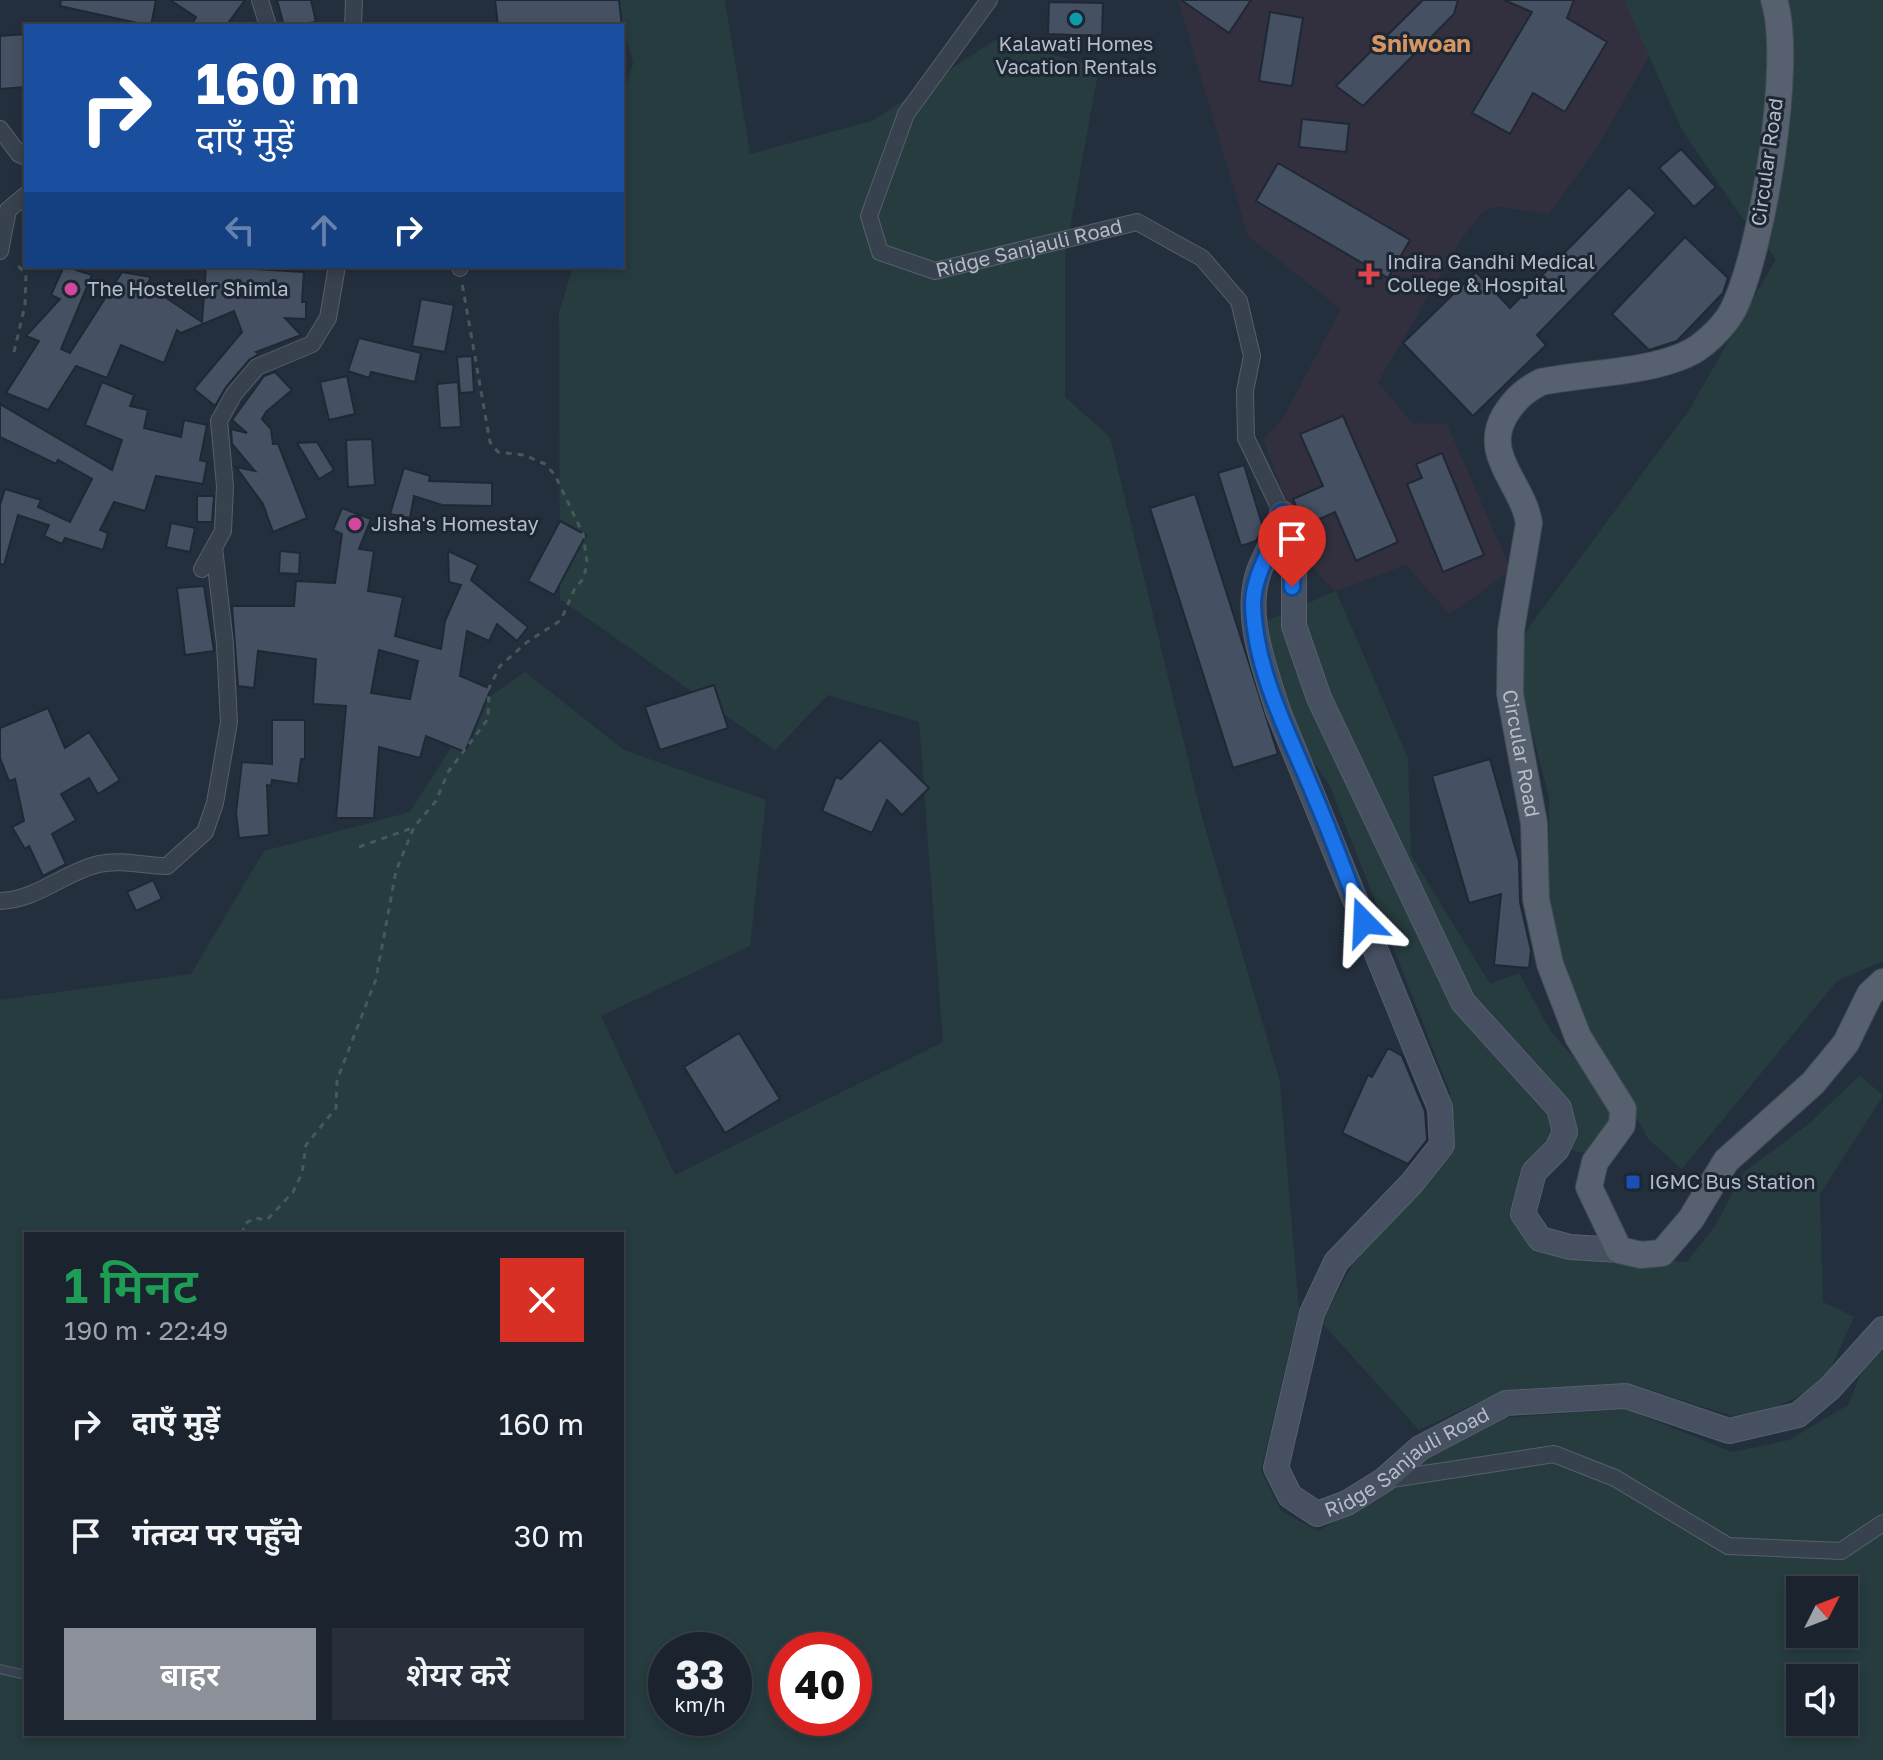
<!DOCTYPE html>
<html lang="hi">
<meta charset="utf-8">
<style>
body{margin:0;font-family:"Golos Text","Noto Sans Devanagari",sans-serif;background:#282f3a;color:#f1f3f6;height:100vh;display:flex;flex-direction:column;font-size:30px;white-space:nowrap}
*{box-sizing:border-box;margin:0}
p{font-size:26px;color:#a0a4aa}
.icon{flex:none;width:44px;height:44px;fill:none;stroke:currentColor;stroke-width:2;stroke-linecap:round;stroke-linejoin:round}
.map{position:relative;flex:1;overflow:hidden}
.panel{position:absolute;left:24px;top:1232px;width:600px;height:504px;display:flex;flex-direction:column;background:#1b232e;border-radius:0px;box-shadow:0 4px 12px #0003,0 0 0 2px #39404a}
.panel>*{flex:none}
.top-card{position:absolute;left:24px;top:24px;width:600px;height:244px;border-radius:0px;box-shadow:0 4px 12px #0003,0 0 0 2px #39404a;background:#1a4fa0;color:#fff;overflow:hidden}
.needle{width:52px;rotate:48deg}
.tools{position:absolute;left:1786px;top:1576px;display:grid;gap:16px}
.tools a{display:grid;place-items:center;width:72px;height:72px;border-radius:0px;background:#1b232e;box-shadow:0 4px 12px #0003,0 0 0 2px #39404a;font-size:40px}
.speed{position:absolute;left:648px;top:1632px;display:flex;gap:16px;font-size:40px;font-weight:700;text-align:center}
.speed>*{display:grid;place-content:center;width:104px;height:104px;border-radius:50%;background:#1b232e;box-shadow:0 4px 12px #0003,0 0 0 2px #39404a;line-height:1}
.speed small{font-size:20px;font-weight:400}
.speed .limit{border:12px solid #d22;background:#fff;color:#111}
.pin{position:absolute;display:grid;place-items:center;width:68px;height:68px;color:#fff;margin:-82px -34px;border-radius:50% 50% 50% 0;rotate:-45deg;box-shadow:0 0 8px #0007}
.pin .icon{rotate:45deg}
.me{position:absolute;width:88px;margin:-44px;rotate:339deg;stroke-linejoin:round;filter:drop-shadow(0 0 6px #0008)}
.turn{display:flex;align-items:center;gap:28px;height:168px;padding:0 40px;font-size:36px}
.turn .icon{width:104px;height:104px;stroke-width:2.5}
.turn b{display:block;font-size:56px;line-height:68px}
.lanes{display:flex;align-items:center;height:76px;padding:0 40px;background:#0003;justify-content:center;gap:40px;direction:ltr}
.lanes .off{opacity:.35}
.round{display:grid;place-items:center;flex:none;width:84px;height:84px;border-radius:0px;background:#282f3a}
.summary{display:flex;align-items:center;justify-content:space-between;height:136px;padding:0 40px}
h1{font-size:48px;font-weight:600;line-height:60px;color:#1e9e55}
.primary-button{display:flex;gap:16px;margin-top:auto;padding:16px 40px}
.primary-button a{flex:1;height:92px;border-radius:0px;background:#8c9099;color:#fff;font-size:32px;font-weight:600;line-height:92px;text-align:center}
.primary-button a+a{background:#282f3a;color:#f1f3f6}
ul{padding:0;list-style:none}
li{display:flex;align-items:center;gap:24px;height:112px;padding:0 40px}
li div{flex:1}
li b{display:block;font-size:30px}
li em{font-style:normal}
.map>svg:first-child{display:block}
</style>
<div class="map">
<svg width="1883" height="1760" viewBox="0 0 1883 1760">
<rect width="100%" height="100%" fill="#242f3e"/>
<path fill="#32303f" d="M 1178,0 L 1682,0 L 1597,147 L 1549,214 L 1497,206 L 1483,212 L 1462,238 L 1378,382 L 1412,423 L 1447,424 L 1511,570 L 1450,614 L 1406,565 L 1336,591 L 1312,567 L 1263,440 L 1282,420 L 1341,309 L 1248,236 Z"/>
<path fill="#263c3f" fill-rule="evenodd" d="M 609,0 L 725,0 L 750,154 L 872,121 L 995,40 L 1099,67 L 1065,256 L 1065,397 L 1110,437 L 1202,817 L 1280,1082 L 1299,1309 L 1261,1471 L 1281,1511 L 1318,1531 L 1380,1495 L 1429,1457 L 1500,1418 L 1626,1409 L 1732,1452 L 1789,1440 L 1848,1405 L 1883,1319 L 1883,1760 L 0,1760 L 0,1000 L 191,974 L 264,851 L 410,812 L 478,705 L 525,672 L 624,750 L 766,800 L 750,946 L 601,1016 L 675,1175 L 943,1042 L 919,722 L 828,695 L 775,750 L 560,599 L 559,313 L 573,266 L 622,266 L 622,100 L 633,62 L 622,26 ZM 26,1234 L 622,1234 L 622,1734 L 26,1734 ZM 1800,1590 L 1844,1590 L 1844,1634 L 1800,1634 ZM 666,1650 L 734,1650 L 734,1718 L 666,1718 ZM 786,1650 L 854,1650 L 854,1718 L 786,1718 ZM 1800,1678 L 1844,1678 L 1844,1722 L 1800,1722 Z
M 1624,0 L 1883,0 L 1883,961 L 1837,981 L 1682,1169 L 1649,1140 L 1549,965 L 1549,797 L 1511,652 L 1689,410 L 1776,259 L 1738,212 L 1682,130 Z
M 1336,591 L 1408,758 L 1411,855 L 1490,984 L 1519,973 L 1551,1032 L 1610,1098 L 1612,1128 L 1584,1153 L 1547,1145 L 1523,1174 L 1536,1249 L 1687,1262 L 1715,1226 L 1744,1172 L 1811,1122 L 1860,1075 L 1883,1096 L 1820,1194 L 1823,1302 L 1854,1317 L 1823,1386 L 1770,1409 L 1732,1416 L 1635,1385 L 1492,1396 L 1419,1430 L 1321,1322 L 1353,1264 L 1453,1151 L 1450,1092 L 1330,786 L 1274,705 L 1259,624 Z"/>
<path fill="#455162" stroke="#1f2835" stroke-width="2" fill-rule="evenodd" d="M 61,0 L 156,0 L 151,26 L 60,6 Z
M 170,0 L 245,0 L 226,26 L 191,26 L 196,17 Z
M 277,0 L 311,0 L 316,22 L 284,26 Z
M 495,0 L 619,0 L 622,26 L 498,26 Z
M 1181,0 L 1251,0 L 1229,33 Z
M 1423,0 L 1458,0 L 1454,14 L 1363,106 L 1336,86 Z
M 1504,0 L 1574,0 L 1567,18 L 1607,42 L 1565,112 L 1533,93 L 1510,134 L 1472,113 L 1532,12 Z
M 1049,2 L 1103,3 L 1102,36 L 1048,34 Z
M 1270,12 L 1303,18 L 1292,86 L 1259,81 Z
M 26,34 L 26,87 L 0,89 L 0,36 Z
M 1302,119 L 1349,124 L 1346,152 L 1299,147 Z
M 1681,149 L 1716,187 L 1694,207 L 1659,168 Z
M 1278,163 L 1410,240 L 1388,278 L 1256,201 Z
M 1629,187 L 1656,213 L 1537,335 L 1546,345 L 1473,416 L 1403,343 L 1476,272 L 1510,308 Z
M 1685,237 L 1728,278 L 1723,293 L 1677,341 L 1649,350 L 1612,314 Z
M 64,266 L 92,275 L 61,349 L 70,353 L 122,272 L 151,277 L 147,285 L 202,322 L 206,266 L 304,272 L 302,302 L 306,302 L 306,319 L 285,318 L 301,335 L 256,352 L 259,354 L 249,360 L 226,387 L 215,406 L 194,389 L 242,332 L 234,311 L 181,333 L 177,330 L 164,363 L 121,345 L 107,378 L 76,366 L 48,410 L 6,393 L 39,341 L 26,336 L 60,299 L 51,295 Z
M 421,299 L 454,305 L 445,352 L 412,346 Z
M 359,338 L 421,353 L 415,382 L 371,372 L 369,378 L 348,371 Z
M 472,356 L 474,392 L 460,393 L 457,357 Z
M 275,372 L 292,390 L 266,412 L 262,419 L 271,429 L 273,444 L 278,444 L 307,518 L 273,532 L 263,504 L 236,467 L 255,471 L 232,444 L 231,429 L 247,433 L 232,420 L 264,376 Z
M 347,376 L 355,414 L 329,420 L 320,382 Z
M 102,382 L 134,395 L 130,406 L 148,410 L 144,428 L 181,437 L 184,420 L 207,425 L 200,460 L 207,462 L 203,484 L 156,476 L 145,511 L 114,502 L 100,530 L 108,533 L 103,550 L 65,538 L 62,544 L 44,536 L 49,525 L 18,515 L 4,565 L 0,564 L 0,505 L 5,489 L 41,500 L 38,507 L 70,522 L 92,479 L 58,460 L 56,464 L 0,437 L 0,404 L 112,470 L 122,440 L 85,425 Z
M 458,382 L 461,427 L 440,428 L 437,384 Z
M 1343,416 L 1398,542 L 1356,561 L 1335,512 L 1304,526 L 1293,499 L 1323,486 L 1300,434 Z
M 372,439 L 375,485 L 348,487 L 346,440 Z
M 317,442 L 334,470 L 319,479 L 297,443 Z
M 1442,453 L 1484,555 L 1443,572 L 1407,484 L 1422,478 L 1416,464 Z
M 1244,465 L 1263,527 L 1256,541 L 1241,546 L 1218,473 Z
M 404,468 L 430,476 L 429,481 L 492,483 L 492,506 L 442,505 L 414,496 L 410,518 L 390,514 Z
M 1195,494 L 1278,754 L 1233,768 L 1150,508 Z
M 197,496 L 214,496 L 212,522 L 197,522 Z
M 342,508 L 371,519 L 359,549 L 374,551 L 368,591 L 403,597 L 395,636 L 441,649 L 445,621 L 461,585 L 449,582 L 448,551 L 478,565 L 471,580 L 528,627 L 517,641 L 497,624 L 489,641 L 467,631 L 460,676 L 491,689 L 465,752 L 426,736 L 420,758 L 379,747 L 374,818 L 336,818 L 346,706 L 313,704 L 316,659 L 258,651 L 254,688 L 238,686 L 232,606 L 294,606 L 296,581 L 335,583 L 342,534 L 333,530 ZM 379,650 L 418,661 L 410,699 L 371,693 Z
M 560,521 L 586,535 L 554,595 L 528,581 Z
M 171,523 L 195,528 L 190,552 L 166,547 Z
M 280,551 L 300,553 L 299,574 L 279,573 Z
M 204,586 L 214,651 L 185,655 L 177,588 Z
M 714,685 L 728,728 L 660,750 L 645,707 Z
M 48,708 L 65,748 L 89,732 L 120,780 L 98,794 L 89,778 L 61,794 L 76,820 L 52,834 L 66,864 L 43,876 L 29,846 L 25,849 L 12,827 L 24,821 L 15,779 L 9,781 L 0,758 L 0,728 Z
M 272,720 L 305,720 L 305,759 L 301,759 L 298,784 L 272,780 L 271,786 L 267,785 L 269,835 L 239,838 L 236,813 L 242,762 L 272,764 Z
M 880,740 L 929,788 L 902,815 L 887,800 L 872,833 L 822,811 L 836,777 L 841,779 Z
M 1490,759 L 1519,861 L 1520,902 L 1531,950 L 1529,968 L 1494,965 L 1501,894 L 1469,903 L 1432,776 Z
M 153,880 L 162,899 L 136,911 L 127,892 Z
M 739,1033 L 780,1099 L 725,1133 L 684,1067 Z
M 1388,1048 L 1402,1056 L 1425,1111 L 1427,1140 L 1408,1164 L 1342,1133 L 1368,1075 L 1372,1077 Z"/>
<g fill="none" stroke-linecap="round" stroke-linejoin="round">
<g stroke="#565f6c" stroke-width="10">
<path id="lane" d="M 0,1669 L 26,1675"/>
</g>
<g stroke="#565f6c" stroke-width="18">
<g id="street">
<path d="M 260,0 L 268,26"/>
<path id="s1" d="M 989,0 L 906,114 L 869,216 L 880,252 L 935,271 L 1137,222 L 1202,258 L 1239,301 L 1252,356 L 1245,391 L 1246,438 L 1282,513"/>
<path d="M 353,26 L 354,0"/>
<path d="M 0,129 L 19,154 L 26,157"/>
<path d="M 0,251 L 8,210 L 26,195"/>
<path d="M 460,268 L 460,266"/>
<path d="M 202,569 L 223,531 L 225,486 L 219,421 L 234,394 L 257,367 L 312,344 L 328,318 L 337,266"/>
<path d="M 0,901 C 37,900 64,872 99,864 C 122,859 144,866 167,866 L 205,832 L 215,803 L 229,722 L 225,644 L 214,548"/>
<path d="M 1385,1480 L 1554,1454 L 1615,1478 L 1728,1546 L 1841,1551 L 1883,1523"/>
</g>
</g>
<g stroke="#565f6c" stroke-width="26">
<g id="secondary">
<path id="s2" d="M 1282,513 C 1278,536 1267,550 1259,571 C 1243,616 1265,668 1278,711 L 1440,1108 L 1442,1145 L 1412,1183 L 1336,1262 L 1312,1313 L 1276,1468 L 1290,1496 L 1317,1514 L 1347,1503 L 1384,1480 L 1420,1448 L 1506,1403 L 1626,1396 L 1729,1431 L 1798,1415 L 1830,1388 L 1883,1329"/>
<path d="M 1283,516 L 1294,548 L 1294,626 L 1319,698 L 1463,1002 L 1559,1108 L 1565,1132 L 1557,1149 L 1534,1172 L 1523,1214 L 1540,1239 L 1570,1247 L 1619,1250"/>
</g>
</g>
<g stroke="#414a57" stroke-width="28">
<g id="primary">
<path id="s3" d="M 1774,0 C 1794,61 1762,252 1733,310 C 1724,327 1702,348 1685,355 C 1644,373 1585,373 1541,382 C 1525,390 1515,399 1505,415 C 1481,455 1523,484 1529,523 L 1511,630 L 1510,694 L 1534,823 L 1536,899 L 1550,964 L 1578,1037 L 1623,1109 L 1622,1125 L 1595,1162 L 1589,1187 L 1619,1250 L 1641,1255 L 1662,1253 L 1691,1219 L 1726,1161 L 1813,1083 L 1846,1043 L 1870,994 L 1883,982"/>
</g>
</g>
<path stroke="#44595c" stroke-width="3" stroke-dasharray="6 6" stroke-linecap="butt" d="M 14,352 L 25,305 L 26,275 L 15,262
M 359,847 L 412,828
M 243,1234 L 244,1224 L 255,1218 L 267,1220 L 293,1192 L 302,1173 L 306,1145 L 336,1108 L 337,1080 L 376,979 L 396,871 L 414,827 L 436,801 L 448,772 L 488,719 L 489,688 L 500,666 L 527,642 L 561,620 L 575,588 L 584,578 L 587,562 L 583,534 L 555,475 L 545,464 L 524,455 L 498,452 L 490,442 L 462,283"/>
<use href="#lane" stroke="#38414e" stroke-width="8"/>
<use href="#street" stroke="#38414e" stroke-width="16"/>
<use href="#secondary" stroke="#465061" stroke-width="24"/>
<use href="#primary" stroke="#56606e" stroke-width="26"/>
</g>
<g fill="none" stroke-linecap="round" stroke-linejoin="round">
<g stroke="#114b97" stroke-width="20">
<path id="route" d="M 1292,587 L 1294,548 L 1282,513 C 1276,545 1253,572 1253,605 C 1255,674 1292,740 1317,802 C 1334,841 1348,882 1364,922"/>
</g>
<use href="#route" stroke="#1a73e8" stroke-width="14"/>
</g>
<circle fill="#0f9aa8" stroke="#1d2633" stroke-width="3" cx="1076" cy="19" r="8"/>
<path fill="#e0444e" stroke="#1d2633" stroke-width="3" d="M1365 262h8v8h8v8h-8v8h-8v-8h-8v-8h8z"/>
<g fill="#d1479c" stroke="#1d2633" stroke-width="3">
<circle cx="71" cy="289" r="8"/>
<circle cx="355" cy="524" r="8"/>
</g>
<rect fill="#1a4fb4" stroke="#1d2633" stroke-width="3" x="1625" y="1174" width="16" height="16" rx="4"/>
<g text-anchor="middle" stroke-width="6" stroke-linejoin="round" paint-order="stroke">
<g font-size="20" fill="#b4bcc9" stroke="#1d2633" text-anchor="start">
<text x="1076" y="51" text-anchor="middle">Kalawati Homes<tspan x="1076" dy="23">Vacation Rentals</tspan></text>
<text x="1387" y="269">Indira Gandhi Medical<tspan x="1387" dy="23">College &amp; Hospital</tspan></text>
<text x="87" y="296">The Hosteller Shimla</text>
<text x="371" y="531">Jisha's Homestay</text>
<text x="1649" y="1189">IGMC Bus Station</text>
</g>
<g font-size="20" fill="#b4bcc9" stroke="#1d2633">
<text transform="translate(1767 162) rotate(-82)" y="7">Circular Road</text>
<text dy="7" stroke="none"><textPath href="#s1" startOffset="442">Ridge Sanjauli Road</textPath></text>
<text dy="7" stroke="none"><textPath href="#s3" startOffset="928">Circular Road</textPath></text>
<text dy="7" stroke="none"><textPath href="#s2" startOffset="1214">Ridge Sanjauli Road</textPath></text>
</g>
<g font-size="24" font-weight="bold" fill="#d59563" stroke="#1d2633">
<text x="1421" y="52">Sniwoan</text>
</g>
</g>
</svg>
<div class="tools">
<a><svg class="needle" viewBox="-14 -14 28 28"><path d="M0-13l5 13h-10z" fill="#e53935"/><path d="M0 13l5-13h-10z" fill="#a0a4aa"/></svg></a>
<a><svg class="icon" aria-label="sound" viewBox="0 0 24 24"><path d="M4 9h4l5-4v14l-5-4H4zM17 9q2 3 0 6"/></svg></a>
</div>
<div class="speed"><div>33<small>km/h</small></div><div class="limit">40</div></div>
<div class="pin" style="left:1292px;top:587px;background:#d93025"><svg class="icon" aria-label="arrive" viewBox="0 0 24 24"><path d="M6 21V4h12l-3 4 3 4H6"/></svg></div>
<svg class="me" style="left:1364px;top:922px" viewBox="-20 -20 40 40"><path d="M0-17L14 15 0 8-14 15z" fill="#1a73e8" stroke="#fff" stroke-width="4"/></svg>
<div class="top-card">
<div class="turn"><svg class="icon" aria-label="right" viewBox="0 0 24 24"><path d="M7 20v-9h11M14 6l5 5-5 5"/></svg><div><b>160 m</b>दाएँ मुड़ें</div></div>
<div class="lanes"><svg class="icon off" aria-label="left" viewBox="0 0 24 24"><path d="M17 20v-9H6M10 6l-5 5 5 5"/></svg><svg class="icon off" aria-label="ahead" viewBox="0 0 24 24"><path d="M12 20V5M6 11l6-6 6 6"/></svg><svg class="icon" aria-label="right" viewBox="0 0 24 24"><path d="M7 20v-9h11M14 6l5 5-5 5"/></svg></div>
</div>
<section class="panel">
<div class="summary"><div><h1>1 मिनट</h1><p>190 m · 22:49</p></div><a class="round" style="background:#d93025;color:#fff"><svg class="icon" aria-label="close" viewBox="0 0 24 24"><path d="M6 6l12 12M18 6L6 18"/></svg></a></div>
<ul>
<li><svg class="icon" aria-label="right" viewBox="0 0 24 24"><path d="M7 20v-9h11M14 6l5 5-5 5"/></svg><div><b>दाएँ मुड़ें</b></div><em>160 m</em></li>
<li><svg class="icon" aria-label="arrive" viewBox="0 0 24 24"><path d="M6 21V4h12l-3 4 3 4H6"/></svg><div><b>गंतव्य पर पहुँचे</b></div><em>30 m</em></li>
</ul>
<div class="primary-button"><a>बाहर</a><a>शेयर करें</a></div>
</section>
</div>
